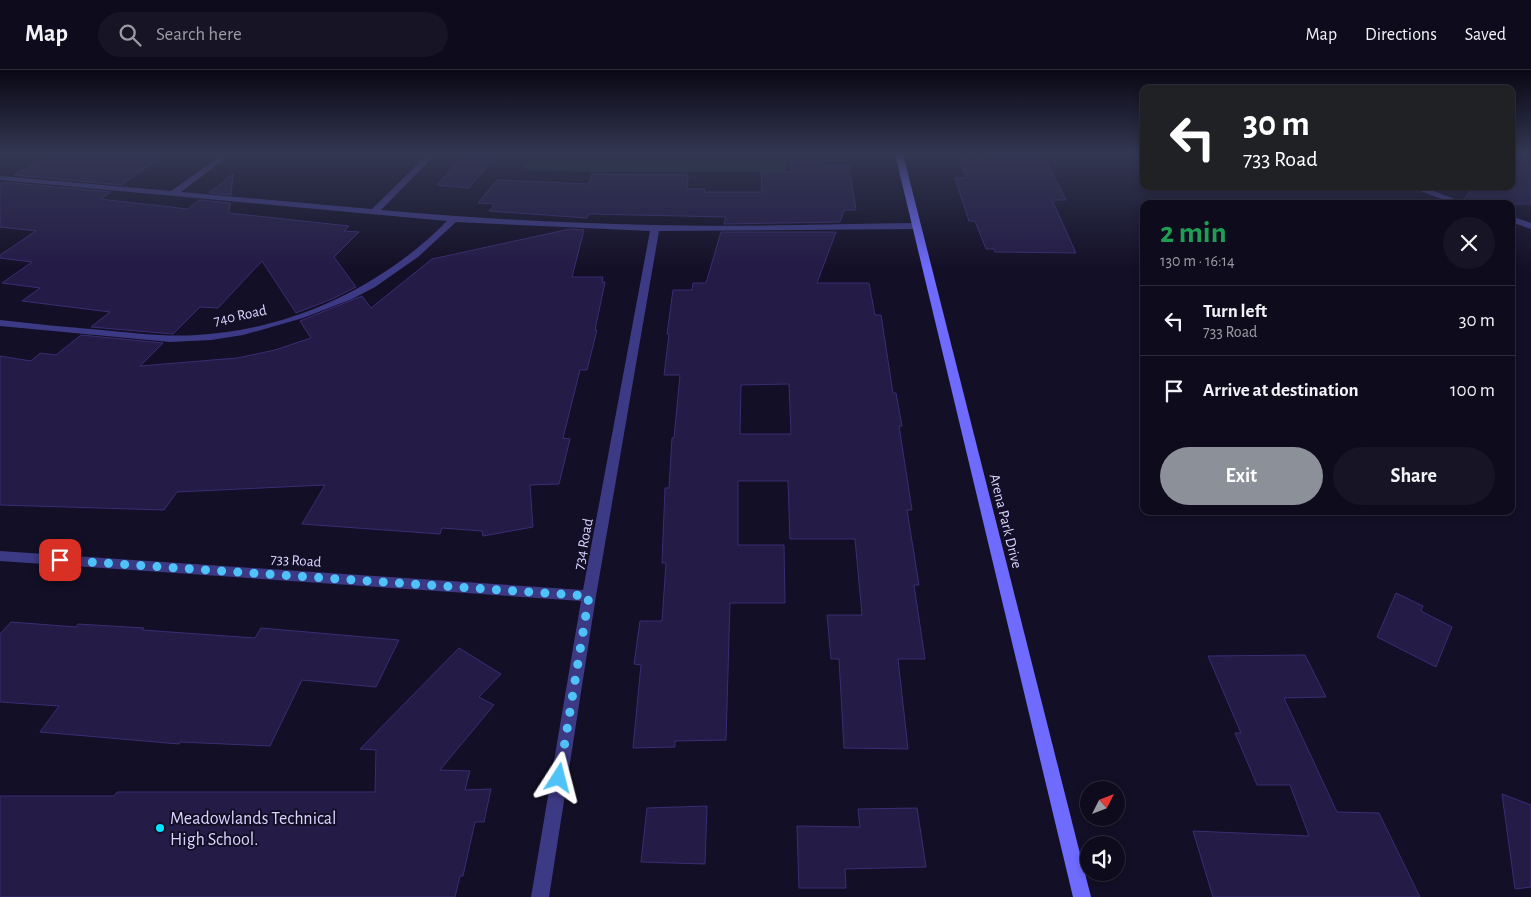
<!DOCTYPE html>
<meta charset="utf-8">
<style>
body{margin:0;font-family:"Alegreya Sans",sans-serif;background:#171425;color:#f1f3f6;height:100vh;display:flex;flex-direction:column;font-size:19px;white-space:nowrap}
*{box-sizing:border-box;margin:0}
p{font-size:16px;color:#9b9ba3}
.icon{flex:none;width:28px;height:28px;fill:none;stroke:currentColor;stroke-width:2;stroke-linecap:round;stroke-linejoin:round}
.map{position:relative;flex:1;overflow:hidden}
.sheet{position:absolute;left:1140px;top:130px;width:375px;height:315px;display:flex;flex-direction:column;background:#0e0b1c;border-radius:10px;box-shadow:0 2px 8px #0003,0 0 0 1px #2e2b3b}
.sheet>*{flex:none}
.guide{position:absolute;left:1140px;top:15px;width:375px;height:105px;border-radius:10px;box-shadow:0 2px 8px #0003,0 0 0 1px #2e2b3b;background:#202124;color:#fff;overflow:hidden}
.needle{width:32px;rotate:48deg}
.buttons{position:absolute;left:1080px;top:711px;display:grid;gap:10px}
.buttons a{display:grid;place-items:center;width:45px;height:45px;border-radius:50%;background:#0e0b1c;box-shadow:0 2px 8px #0003,0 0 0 1px #2e2b3b;font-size:25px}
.pin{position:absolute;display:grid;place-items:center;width:42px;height:42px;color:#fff;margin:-21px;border-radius:10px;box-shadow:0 2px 8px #0006}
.me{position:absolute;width:55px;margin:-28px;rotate:9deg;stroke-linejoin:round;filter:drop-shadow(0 0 4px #0008)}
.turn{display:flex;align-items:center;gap:18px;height:105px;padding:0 20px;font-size:22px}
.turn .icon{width:65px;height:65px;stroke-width:2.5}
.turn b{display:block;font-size:35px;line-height:42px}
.round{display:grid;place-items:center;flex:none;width:52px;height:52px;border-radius:26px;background:#171425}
.head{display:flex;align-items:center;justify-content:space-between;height:85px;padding:0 20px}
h1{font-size:30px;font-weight:600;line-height:38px;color:#1e9e55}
.primary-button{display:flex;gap:10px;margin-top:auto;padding:10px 20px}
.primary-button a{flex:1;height:58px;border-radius:30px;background:#8c9099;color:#fff;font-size:20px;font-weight:600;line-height:58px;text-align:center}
.primary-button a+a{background:#171425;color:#f1f3f6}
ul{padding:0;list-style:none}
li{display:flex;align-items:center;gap:15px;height:70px;padding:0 20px;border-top:1px solid #2e2b3b}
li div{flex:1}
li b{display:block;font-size:19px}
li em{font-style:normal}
header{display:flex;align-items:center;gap:30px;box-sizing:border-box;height:70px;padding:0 25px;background:#0e0b1c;border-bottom:1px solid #2e2b3b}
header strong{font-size:24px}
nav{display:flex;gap:28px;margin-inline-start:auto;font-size:18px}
.search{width:350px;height:45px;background:#171425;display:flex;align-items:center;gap:12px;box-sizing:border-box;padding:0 18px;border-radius:28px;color:#9b9ba3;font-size:19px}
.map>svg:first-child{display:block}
</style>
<header>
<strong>Map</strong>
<div class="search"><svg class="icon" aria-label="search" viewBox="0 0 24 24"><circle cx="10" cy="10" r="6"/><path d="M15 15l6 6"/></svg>Search here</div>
<nav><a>Map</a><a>Directions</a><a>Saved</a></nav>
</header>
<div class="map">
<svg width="1531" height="827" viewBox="0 0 1531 827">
<rect width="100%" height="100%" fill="#130f26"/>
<path fill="#12302f" d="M 535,84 L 899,84 L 901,91 L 786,91 L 785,102 L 591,102 L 522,99 Z"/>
<path fill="#241b47" stroke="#3b2d73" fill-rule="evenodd" d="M 50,84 L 127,84 L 161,87 L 121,115 L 14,105 Z
M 465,84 L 497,84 L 469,118 L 437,115 Z
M 984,84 L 1042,84 L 1066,130 L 1052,130 L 1076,183 L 995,182 L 994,179 L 986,179 L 975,151 L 969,151 L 955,108 L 967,108 L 959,89 L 986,88 Z
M 1511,84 L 1531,84 L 1531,134 L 1470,134 L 1463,130 L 1475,116 L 1511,116 Z
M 791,91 L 822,91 L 822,96 L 849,96 L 856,140 L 844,140 L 840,152 L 724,154 L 726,147 L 589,144 L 587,148 L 489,141 L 495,134 L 478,133 L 497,110 L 589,114 L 592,104 L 688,105 L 687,119 L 705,119 L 704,122 L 762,122 L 761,102 L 792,102 Z
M 233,104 L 231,125 L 209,123 Z
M 3,112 L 111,122 L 100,129 L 188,139 L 199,130 L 230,133 L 229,143 L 349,156 L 344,161 L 359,162 L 334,187 L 356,217 L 332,229 L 296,243 L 262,191 L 218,238 L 200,237 L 173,264 L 91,257 L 110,242 L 22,231 L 40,218 L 2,213 L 32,192 L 0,188 L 0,185 L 36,161 L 0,157 L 0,114 Z
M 570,159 L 584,160 L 572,207 L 603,207 L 602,212 L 605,212 L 595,260 L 597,260 L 587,300 L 580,300 L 563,368 L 570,369 L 559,414 L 530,415 L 533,457 L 483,466 L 482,461 L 442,458 L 440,464 L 302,454 L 325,415 L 177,422 L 164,440 L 0,435 L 0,286 L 31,291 L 40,283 L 56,285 L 81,265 L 163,273 L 140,296 L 237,288 L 275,280 L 311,268 L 300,251 L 362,226 L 371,238 L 432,189 Z
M 721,162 L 836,162 L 817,213 L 869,213 L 875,245 L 881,245 L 893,323 L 896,323 L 902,356 L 899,356 L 912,440 L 907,440 L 919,515 L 914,515 L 925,589 L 898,589 L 908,679 L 844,678 L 839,589 L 831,589 L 827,545 L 862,545 L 855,469 L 790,469 L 788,411 L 738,411 L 738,475 L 784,475 L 785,533 L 730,533 L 726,670 L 675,671 L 675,677 L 633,678 L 641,595 L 634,594 L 640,551 L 662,551 L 666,493 L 662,493 L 665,418 L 669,418 L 672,368 L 674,368 L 680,305 L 664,305 L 669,264 L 667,264 L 673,220 L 692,220 L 693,213 L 706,213 ZM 789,314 L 791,364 L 740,364 L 741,315 Z
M 1396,523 L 1423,536 L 1421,541 L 1452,557 L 1436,597 L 1377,567 Z
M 11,552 L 76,557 L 78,554 L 144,558 L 142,560 L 255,568 L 261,558 L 399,570 L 376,617 L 302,610 L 270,676 L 180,672 L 179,674 L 40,662 L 59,636 L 0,632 L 0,564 Z
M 459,578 L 501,604 L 479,627 L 494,635 L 440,700 L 470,701 L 465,720 L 491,719 L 484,752 L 475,752 L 463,806 L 460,806 L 455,827 L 0,827 L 0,726 L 114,726 L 117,722 L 375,722 L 376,680 L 360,679 Z
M 1305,585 L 1326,627 L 1284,628 L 1337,742 L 1379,743 L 1420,827 L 1213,827 L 1193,761 L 1309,766 L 1290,715 L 1257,715 L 1235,663 L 1241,663 L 1208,586 Z
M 1502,724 L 1531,735 L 1531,817 L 1515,819 Z
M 707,736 L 705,794 L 641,792 L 647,738 Z
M 917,738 L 926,797 L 845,799 L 846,818 L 799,818 L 797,756 L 860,757 L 858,739 Z"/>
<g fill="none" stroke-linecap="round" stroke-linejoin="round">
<path fill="#3d3a85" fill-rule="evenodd" d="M 223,84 L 231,84 L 181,122 L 372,139 L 428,84 L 436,84 L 381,140 C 471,148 562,153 653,155 C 741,157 829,154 917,153 L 921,156 L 917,159 L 659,161 L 596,526 L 549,827 L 531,827 L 581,531 L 0,491 L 0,481 L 583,520 L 650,161 L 456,152 L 418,187 L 375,217 L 352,229 L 303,248 L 243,265 L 211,270 L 170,272 L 0,256 L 0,250 C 34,254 68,257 102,260 C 134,263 165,267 197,265 C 290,260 382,217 447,151 L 0,110 L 0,106 L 171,121 Z
M 1407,116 L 1420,116 L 1468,134 L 1455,134 Z
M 1511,146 L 1531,153 L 1531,159 L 1511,152 Z"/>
<path fill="#6f6bff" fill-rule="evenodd" d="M 895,84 L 903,84 L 1091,827 L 1073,827 Z"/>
</g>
<linearGradient id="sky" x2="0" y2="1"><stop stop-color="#0a0815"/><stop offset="0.42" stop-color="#333752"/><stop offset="1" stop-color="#333752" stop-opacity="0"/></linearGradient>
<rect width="1531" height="199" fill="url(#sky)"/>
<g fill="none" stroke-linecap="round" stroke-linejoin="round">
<path stroke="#4fc3f7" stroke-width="9" stroke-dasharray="0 16.2" d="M 60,490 L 589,526 L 559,708"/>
</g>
<circle fill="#00e5ff" stroke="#130f26" stroke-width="2" cx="160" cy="758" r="5"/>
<g text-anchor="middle" stroke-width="4" stroke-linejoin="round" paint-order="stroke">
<g font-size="15" fill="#d9d4ff" stroke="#130f26">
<text transform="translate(240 245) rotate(-12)" y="5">740 Road</text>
<text transform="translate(1006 451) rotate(76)" y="5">Arena Park Drive</text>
<text transform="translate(583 474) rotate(-79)" y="5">734 Road</text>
<text transform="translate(296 490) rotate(4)" y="5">733 Road</text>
</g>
<g font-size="18" fill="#d9d4ff" stroke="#130f26" text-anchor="start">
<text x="170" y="754">Meadowlands Technical<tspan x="170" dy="21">High School.</tspan></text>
</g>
</g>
</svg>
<div class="buttons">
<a><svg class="needle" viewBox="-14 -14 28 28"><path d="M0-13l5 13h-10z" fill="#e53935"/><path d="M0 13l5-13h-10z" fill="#9b9ba3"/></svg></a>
<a><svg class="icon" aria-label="sound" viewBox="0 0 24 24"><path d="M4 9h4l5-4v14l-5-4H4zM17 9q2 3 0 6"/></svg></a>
</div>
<div class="pin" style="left:60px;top:490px;background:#d93025"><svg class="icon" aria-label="arrive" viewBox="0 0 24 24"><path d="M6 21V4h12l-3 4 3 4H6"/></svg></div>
<svg class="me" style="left:559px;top:708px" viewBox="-20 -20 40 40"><path d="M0-17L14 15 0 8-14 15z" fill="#4fc3f7" stroke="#fff" stroke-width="4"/></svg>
<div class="guide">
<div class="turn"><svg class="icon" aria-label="left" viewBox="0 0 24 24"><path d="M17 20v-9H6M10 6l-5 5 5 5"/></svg><div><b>30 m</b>733 Road</div></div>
</div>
<section class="sheet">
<div class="head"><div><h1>2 min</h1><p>130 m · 16:14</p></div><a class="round"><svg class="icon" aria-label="close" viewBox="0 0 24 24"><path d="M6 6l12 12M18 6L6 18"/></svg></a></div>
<ul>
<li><svg class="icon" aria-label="left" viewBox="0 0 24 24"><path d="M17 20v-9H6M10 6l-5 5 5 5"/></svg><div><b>Turn left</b><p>733 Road</p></div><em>30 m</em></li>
<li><svg class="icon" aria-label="arrive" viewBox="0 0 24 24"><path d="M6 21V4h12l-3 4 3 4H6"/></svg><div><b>Arrive at destination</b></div><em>100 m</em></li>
</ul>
<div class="primary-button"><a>Exit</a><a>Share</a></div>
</section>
</div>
